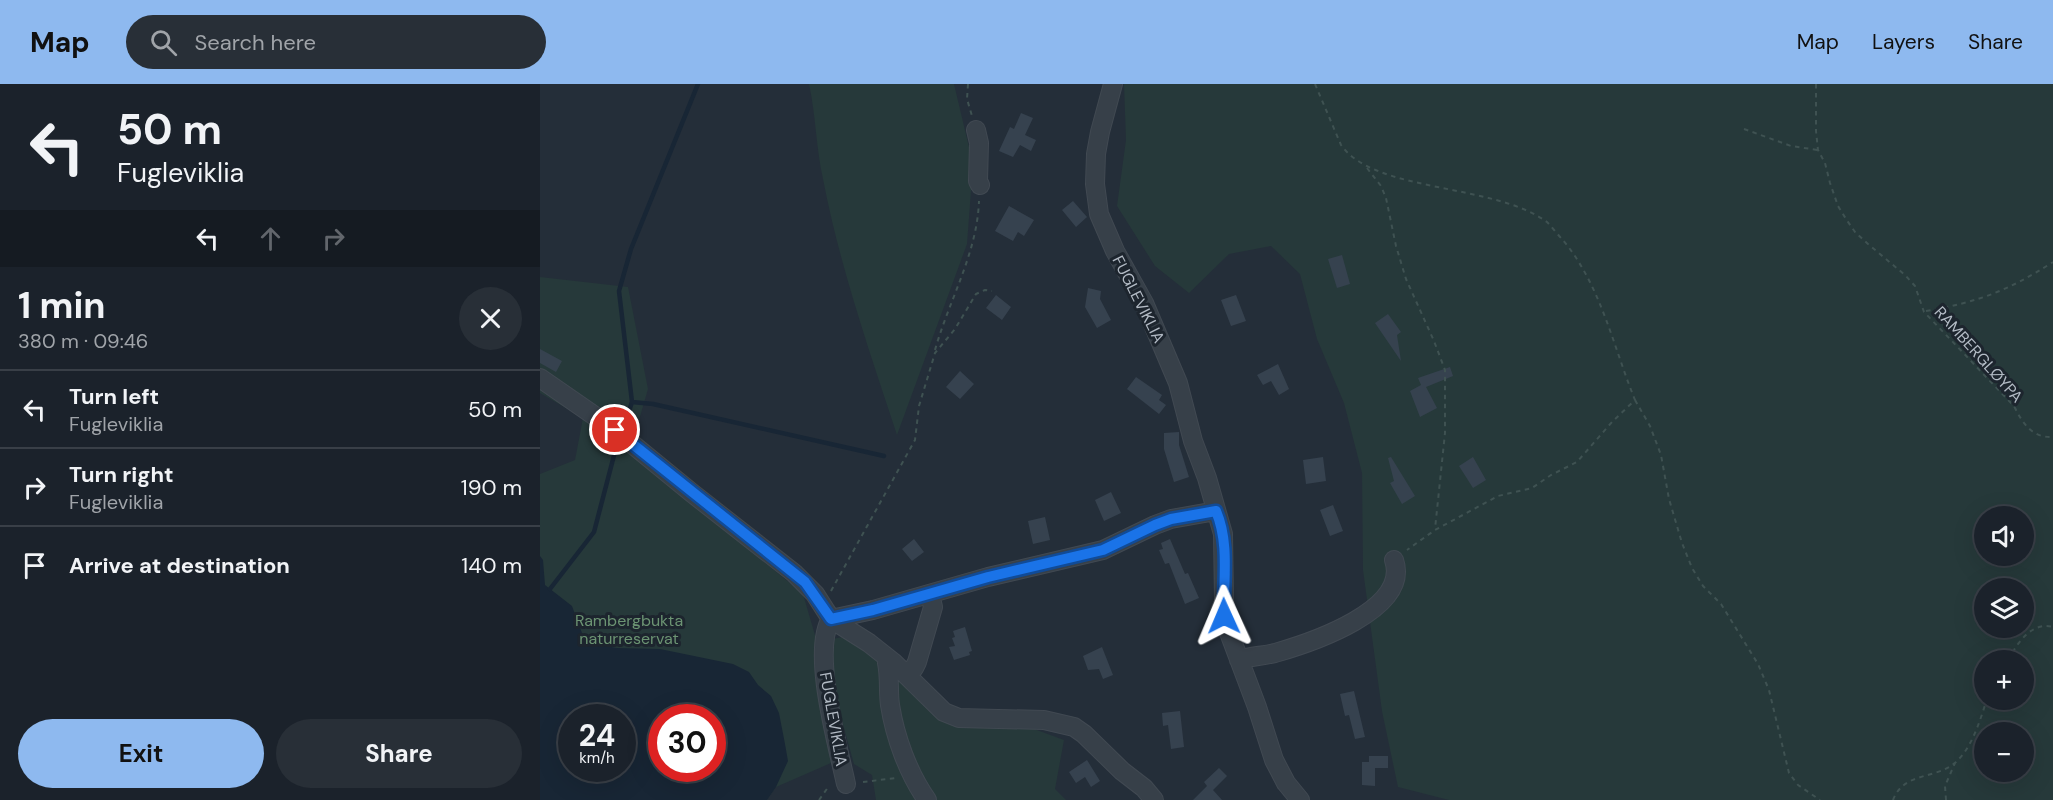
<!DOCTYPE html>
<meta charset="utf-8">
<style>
body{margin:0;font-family:"DM Sans",sans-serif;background:#282f37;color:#f1f3f6;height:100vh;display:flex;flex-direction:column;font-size:22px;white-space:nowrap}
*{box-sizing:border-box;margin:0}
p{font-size:20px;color:#a0a4a9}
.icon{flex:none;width:33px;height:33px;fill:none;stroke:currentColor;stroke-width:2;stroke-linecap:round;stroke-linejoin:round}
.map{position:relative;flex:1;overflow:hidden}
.sheet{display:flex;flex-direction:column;background:#1b222b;width:540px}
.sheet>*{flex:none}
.banner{background:#1b222b;color:#f1f3f6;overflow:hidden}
.tools{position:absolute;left:1434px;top:422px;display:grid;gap:12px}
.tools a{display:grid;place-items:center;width:60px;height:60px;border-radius:50%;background:#1b222b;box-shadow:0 6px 24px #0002,0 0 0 2px #393f47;font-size:30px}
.speed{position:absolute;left:18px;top:620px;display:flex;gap:12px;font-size:30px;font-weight:700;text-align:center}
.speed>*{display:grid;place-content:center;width:78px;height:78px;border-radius:50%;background:#1b222b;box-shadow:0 6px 24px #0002,0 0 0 2px #393f47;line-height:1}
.speed small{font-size:15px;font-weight:400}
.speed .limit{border:9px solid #d22;background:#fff;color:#111}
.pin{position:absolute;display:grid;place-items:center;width:51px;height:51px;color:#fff;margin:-26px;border:3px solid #fff;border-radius:50%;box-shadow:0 2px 6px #0007}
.me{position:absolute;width:66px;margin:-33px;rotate:359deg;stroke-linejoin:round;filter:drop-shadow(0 0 4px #0008)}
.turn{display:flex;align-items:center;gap:21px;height:126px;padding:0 18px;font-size:27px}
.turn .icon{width:78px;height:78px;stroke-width:2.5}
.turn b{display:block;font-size:42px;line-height:51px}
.lanes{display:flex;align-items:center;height:57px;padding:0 18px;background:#0003;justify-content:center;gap:30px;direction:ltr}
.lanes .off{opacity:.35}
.round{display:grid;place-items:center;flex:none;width:63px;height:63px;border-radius:32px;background:#282f37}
.headline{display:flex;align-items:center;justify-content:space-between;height:102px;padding:0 18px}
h1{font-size:36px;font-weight:700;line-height:45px}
.action{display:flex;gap:12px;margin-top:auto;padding:12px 18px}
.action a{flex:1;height:69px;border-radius:36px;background:#8eb9ef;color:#111;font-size:24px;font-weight:700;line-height:69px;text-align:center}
.action a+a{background:#282f37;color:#f1f3f6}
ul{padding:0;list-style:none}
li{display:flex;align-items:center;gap:18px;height:78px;padding:0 18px;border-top:2px solid #393f47}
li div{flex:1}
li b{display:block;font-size:22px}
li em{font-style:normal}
header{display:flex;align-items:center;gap:36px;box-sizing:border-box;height:84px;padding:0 30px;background:#8eb9ef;color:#111}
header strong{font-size:28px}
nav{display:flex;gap:33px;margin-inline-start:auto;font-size:21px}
.search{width:420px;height:54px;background:#282f37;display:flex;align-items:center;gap:15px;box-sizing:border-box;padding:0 21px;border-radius:33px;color:#a0a4a9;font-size:22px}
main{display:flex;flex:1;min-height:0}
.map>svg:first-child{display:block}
</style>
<header>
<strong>Map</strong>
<div class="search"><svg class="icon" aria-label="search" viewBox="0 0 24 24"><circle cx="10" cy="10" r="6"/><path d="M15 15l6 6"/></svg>Search here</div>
<nav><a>Map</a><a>Layers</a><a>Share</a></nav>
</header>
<main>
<section class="sheet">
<div class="banner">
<div class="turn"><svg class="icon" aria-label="left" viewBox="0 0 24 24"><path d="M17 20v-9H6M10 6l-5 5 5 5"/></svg><div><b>50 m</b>Fugleviklia</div></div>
<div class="lanes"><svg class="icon" aria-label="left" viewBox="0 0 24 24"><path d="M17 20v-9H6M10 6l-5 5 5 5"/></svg><svg class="icon off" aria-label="ahead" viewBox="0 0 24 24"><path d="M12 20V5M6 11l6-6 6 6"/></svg><svg class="icon off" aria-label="right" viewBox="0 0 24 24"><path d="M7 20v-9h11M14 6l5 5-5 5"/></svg></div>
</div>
<div class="headline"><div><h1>1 min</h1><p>380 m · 09:46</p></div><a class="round"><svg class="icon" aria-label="close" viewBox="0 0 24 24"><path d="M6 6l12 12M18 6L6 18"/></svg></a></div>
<ul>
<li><svg class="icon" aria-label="left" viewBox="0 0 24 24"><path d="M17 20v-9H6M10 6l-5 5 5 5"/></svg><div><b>Turn left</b><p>Fugleviklia</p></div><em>50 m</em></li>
<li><svg class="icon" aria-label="right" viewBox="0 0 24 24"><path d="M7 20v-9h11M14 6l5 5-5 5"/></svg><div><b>Turn right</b><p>Fugleviklia</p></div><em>190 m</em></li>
<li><svg class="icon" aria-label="arrive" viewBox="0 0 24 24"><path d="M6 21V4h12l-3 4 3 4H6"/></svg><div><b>Arrive at destination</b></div><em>140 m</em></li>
</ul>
<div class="action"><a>Exit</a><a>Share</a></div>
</section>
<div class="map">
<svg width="1513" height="716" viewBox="0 0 1513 716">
<rect width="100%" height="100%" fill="#242e39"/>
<path fill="#26393a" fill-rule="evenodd" d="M 269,0 L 414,0 L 433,80 L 427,160 L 357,351 C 329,266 300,183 283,95 C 276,64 276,32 269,0 Z
M 584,0 L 1513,0 L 1513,716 L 909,716 L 858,703 L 842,627 L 823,486 L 822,389 L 804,319 L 777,255 L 760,190 L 731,162 L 689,170 L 649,209 L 615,182 L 577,122 L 586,56 ZM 1444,432 L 1484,432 L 1484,471 L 1444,471 ZM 1444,504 L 1484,504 L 1484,543 L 1444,543 ZM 1444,576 L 1484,576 L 1484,615 L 1444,615 ZM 1444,648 L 1484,648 L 1484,687 L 1444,687 Z
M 0,193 L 88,203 L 108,305 L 90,367 L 263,510 L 277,558 L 291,679 L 236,703 L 227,716 L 0,716 L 0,390 L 35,376 L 43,334 L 0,309 ZM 32,633 L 82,633 L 82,684 L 32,684 ZM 122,633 L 172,633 L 172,684 L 122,684 Z
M 311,551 L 373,605 L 410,641 L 483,641 L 524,656 L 515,705 L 526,716 L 336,716 L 332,691 L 314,680 L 292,601 L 293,555 Z"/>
<path fill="#182635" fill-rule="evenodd" d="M 0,472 L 3,476 L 5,501 L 32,522 L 42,549 L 49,556 L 60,561 L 77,564 L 120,565 L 193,580 L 209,588 L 218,601 L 231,612 L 239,629 L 245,660 L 248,677 L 236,703 L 227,716 L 0,716 ZM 32,633 L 82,633 L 82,684 L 32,684 ZM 122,633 L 172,633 L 172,684 L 122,684 Z"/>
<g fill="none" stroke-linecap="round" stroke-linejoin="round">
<path stroke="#182635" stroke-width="4.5" d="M 92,318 L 113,320 L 344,372
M 84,342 L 92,318 L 79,207 L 91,165 L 158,0
M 10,505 L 54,448 L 77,360"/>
</g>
<path fill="#36424f" d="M 481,29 L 493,34 L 485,51 L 496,56 L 491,67 L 480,61 L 473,73 L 459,67 L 470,43 L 474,45 Z
M 533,117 L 547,133 L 536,143 L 522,126 Z
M 469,122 L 494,136 L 484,152 L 478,148 L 473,157 L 455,147 Z
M 802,171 L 810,200 L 797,204 L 788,175 Z
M 548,204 L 561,207 L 560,215 L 571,236 L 557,244 L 545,223 Z
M 456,211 L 471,223 L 462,236 L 446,224 Z
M 696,211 L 706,237 L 691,242 L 681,216 Z
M 848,230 L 861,248 L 857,251 L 861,277 L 835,239 Z
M 0,265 L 22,277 L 16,288 L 0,279 Z
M 738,280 L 749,305 L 739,311 L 731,297 L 723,301 L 717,291 Z
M 910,283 L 913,292 L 886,303 L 897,324 L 880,333 L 870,307 L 881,301 L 878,294 Z
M 420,287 L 434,300 L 420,315 L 406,303 Z
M 596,293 L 622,311 L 619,316 L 626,321 L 619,330 L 587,305 Z
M 639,348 L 639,361 L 649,393 L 634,398 L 624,365 L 624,349 Z
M 783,373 L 786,397 L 766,400 L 763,376 Z
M 851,373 L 875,412 L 862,420 L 850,399 L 854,397 L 848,374 Z
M 933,373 L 946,396 L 933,404 L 919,382 Z
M 571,408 L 581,429 L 564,437 L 555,416 Z
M 793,421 L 803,447 L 790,452 L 780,426 Z
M 505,433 L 510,456 L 493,460 L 488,437 Z
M 374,455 L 384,468 L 372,477 L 362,465 Z
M 630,455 L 645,490 L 648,489 L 659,514 L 645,520 L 629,479 L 625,480 L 619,466 L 623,465 L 621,459 Z
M 425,543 L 432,567 L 429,568 L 430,571 L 414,576 L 409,563 L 415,562 L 412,554 L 415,553 L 413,547 Z
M 562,563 L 573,591 L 563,595 L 559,585 L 548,586 L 543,572 Z
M 814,607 L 825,653 L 815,655 L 809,631 L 805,632 L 800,610 Z
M 640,627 L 644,663 L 631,665 L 628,641 L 623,642 L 622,629 Z
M 829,672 L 848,672 L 848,684 L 835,684 L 835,702 L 822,701 L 822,678 L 829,678 Z
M 547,676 L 560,697 L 551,703 L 545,693 L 536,699 L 529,688 Z
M 679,684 L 687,692 L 673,706 L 682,716 L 653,716 L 667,702 L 664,698 Z"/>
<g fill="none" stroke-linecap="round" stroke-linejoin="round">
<g stroke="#414952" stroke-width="20">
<path id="minor" d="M 573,0 L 560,48 L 556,70 L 555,100 L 559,130 L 575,167 L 604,219 L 638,299 L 653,357 L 667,394 L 683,450 L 684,516 L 688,546 L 717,623 L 734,676 L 746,699 L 760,716
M 436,46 L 439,59 L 438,97 L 440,101
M 0,294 L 75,346 L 152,409 L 254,489 L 275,510 L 291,535 L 329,559 L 353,578 L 404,628 L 419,634 L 504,636 L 534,643 L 544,650 L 582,687 L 604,704 L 614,716
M 349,576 L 347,579 C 350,593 348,607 350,621 C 355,653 368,689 387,716
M 699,576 C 710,572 723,572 735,569 C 770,559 871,526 854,476
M 366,589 L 374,584 L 377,578 L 393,523 L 390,510
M 306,700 C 298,662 271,568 291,535 L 333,526 L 448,493 L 563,466 L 615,441 L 631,435 L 676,427"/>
</g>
<path stroke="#3f5252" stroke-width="2" stroke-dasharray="4.5 4.5" stroke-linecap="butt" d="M 428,0 L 427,15 L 432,32
M 775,0 L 801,61 C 835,109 954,99 1007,138 C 1012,143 1017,150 1022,155 C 1061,201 1073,262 1095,316 L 1072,338 L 1037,378 L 1011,391 L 992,404 L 958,412 L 895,446 L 867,466
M 1276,0 L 1276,47 L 1278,66 L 1285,79 L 1290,99 L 1298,122 L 1306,135 L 1315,148 L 1328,160 L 1365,191 L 1375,202 L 1384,228 L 1474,322 C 1483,340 1492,354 1513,353
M 1204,45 L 1251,62 L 1278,66
M 827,84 L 841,102 L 846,114 L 856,162 L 866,195 L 894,257 L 905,286 L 905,349 L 895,445
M 1386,227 C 1438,218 1468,207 1513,178
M 395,266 C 409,216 437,170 439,117
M 1095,316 L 1110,342 L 1121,371 L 1129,415 L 1142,459 L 1152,484 L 1163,502 L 1181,520 L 1218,580 L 1229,606 L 1249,689 L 1258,701 L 1280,716
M 291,507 L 375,356 L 379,322 L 395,269 L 415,245 L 436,210 L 445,206 L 452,207
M 1468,576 C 1477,560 1491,537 1513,543
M 323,698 L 356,694
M 279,716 L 289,702
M 1353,716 C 1364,687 1396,696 1416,678 C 1433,662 1440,636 1447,615
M 1406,716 L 1405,702 L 1415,679"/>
<use href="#minor" stroke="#374049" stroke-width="18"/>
</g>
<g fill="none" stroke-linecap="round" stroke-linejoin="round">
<g stroke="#114b97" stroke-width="15">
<path id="route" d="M 75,346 L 265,498 L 291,535 L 333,526 L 448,493 L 563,466 L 615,441 L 631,435 L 676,427 C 690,460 683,497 684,532"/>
</g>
<use href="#route" stroke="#1a73e8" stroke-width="10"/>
</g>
<g text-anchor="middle" stroke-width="6" stroke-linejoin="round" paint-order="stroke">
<g font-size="16" fill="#b3bbc5" stroke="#1d252e">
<text transform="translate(599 215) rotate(63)" y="6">FUGLEVIKLIA</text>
<text transform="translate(1439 270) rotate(48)" y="6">RAMBERGLØYPA</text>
<text transform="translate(294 635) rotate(80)" y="6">FUGLEVIKLIA</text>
</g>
<g font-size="16" fill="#6c9473" stroke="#1d252e">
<text x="89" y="542">Rambergbukta<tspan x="89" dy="18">naturreservat</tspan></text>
</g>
</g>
</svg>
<div class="tools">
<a><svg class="icon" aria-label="sound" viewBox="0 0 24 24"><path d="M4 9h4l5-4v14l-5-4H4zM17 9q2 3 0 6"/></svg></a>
<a><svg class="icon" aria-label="layers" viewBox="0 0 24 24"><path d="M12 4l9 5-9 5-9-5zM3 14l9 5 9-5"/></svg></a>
<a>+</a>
<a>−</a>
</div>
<div class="speed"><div>24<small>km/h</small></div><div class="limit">30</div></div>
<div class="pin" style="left:75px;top:346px;background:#d93025"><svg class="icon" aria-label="arrive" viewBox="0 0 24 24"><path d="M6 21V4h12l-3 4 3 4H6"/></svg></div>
<svg class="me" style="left:684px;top:532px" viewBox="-20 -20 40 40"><path d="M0-17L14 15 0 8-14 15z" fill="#1a73e8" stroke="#fff" stroke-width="4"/></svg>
</div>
</main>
